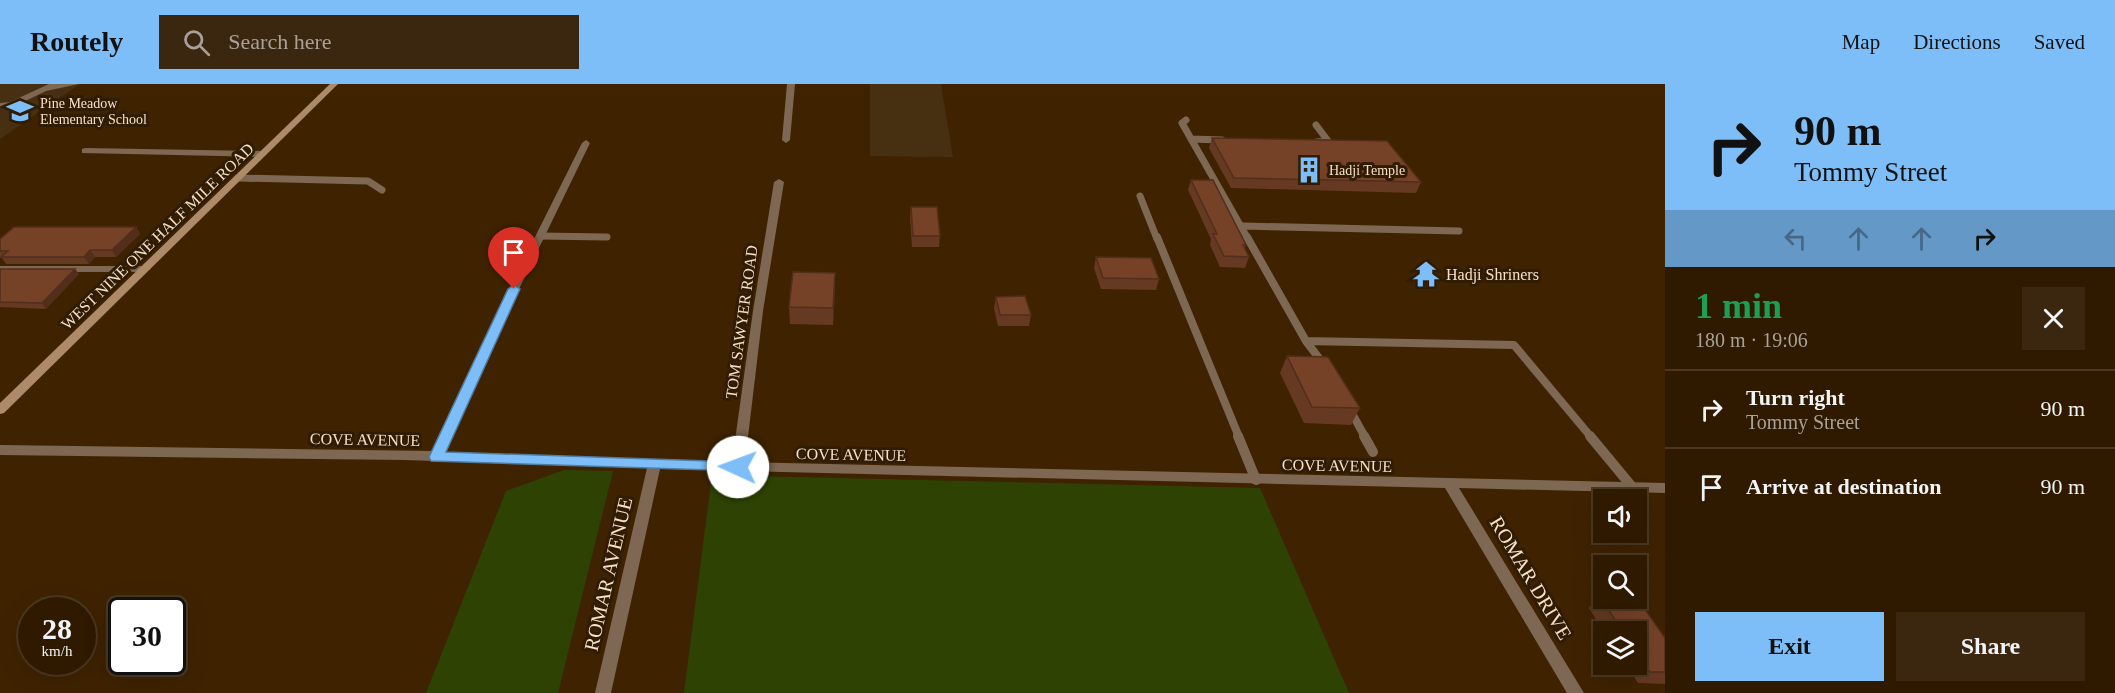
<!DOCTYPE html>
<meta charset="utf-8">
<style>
body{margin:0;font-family:Georgia,serif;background:#3b270f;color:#f1f3f6;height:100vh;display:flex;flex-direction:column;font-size:22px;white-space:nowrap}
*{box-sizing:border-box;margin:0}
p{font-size:20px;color:#a7a199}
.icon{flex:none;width:33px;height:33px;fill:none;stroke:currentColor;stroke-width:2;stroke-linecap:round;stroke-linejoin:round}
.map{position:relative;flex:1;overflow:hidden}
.panel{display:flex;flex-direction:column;background:#2f1a00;width:450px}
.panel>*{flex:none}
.top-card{background:#7dbef9;color:#111;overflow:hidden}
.tools{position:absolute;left:1593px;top:405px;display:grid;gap:12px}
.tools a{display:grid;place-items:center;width:54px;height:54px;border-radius:0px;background:#2f1a00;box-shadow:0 6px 24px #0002,0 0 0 2px #4a3822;font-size:30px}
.speed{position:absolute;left:18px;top:513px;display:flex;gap:12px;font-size:30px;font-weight:700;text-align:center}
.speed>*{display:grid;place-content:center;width:78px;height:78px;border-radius:50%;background:#2f1a00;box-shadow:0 6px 24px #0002,0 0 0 2px #4a3822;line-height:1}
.speed small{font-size:15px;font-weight:400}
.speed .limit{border:3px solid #111;border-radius:9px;background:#fff;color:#111}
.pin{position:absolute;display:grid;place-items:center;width:51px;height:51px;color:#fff;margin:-62px -26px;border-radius:50% 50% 50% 0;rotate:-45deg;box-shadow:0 0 6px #0007}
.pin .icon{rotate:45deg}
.me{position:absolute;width:66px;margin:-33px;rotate:272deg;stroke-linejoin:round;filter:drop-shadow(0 0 4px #0008)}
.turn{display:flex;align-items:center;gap:21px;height:126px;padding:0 30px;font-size:27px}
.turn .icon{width:78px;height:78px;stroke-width:2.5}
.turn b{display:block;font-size:42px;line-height:51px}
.lanes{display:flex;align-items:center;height:57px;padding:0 30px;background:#0003;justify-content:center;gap:30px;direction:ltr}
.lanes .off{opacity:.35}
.round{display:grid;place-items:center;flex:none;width:63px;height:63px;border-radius:0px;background:#3b270f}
.summary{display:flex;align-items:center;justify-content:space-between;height:102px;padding:0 30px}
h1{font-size:36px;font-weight:700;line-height:45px;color:#1e9e55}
.cta{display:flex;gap:12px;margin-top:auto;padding:12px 30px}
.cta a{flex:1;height:69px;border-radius:0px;background:#7dbef9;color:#111;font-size:24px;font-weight:700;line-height:69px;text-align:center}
.cta a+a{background:#3b270f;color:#f1f3f6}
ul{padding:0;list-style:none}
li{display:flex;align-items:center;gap:18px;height:78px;padding:0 30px;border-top:2px solid #4a3822}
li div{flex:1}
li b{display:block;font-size:22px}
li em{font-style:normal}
header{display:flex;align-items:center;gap:36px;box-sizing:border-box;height:84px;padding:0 30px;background:#7dbef9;color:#111}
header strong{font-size:28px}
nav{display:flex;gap:33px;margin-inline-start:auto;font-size:21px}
.search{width:420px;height:54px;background:#3b270f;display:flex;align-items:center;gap:15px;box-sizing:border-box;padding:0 21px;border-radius:0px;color:#a7a199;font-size:22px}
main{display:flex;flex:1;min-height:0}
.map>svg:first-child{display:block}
</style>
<header>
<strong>Routely</strong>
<div class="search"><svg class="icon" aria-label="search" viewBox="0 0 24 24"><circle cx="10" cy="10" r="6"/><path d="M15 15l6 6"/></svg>Search here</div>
<nav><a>Map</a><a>Directions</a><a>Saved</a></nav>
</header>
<main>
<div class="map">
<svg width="1665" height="609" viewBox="0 0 1665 609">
<rect width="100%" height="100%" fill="#3f2300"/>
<path fill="#472f12" d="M 0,0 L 80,0 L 0,55 Z
M 870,0 L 941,0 L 953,73 L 870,72 Z"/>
<path fill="#2e4303" d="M 564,386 L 613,387 L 558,609 L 426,609 L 506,407 Z
M 712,391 L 1260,404 L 1349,609 L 684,609 Z"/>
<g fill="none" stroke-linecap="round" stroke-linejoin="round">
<path stroke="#7e6853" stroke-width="7" d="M 1186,36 L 1182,39 L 1248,155
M 1316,41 L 1328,57 L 1317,58
M 1191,55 L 1222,56
M 238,94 L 368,97 L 382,106
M 1140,112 L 1157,155
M 1243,142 L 1459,147
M 540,152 L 607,153"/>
<path stroke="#7e6853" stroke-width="8" d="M 1157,153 L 1239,353
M 1247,153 L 1306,257
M 1324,281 L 1306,257 L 1514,261 L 1591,353
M 1349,324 L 1365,353"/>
<path stroke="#7e6853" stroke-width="10" d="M 1238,352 L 1256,396
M 1364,352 L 1373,368
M 1590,352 L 1633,404"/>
<path fill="#7e6853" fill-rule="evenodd" d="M 49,0 L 79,0 L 46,7 L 15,22 L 0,23 L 0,19 L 10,18 Z
M 787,0 L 795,0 L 790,56 L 786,59 L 782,56 Z
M 586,56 L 590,59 L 519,205 L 445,368 L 732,378 L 753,227 L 774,98 L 779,95 L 784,98 L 763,227 L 745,378 L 1665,399 L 1665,409 L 1459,404 L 1584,609 L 1567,609 L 1445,404 L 660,385 L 611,609 L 595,609 L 647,384 L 404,376 L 0,371 L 0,361 L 432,367 L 509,205 L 582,59 Z
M 85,64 L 263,67 L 267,70 L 263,73 L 82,69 L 82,65 Z
M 0,182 L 145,182 L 150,185 L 145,188 L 0,188 Z"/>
<path fill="#ad8b68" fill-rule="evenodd" d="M 330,0 L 338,0 L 4,329 L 0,330 L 0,319 Z"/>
</g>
<path fill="#653922" d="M 1212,54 L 1421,98 L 1416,109 L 1231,104 L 1209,64 Z
M 1191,96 L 1246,161 L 1245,164 L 1249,173 L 1245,184 L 1220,183 L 1210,161 L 1211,155 L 1188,106 Z
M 911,123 L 940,152 L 939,163 L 912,163 L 910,133 Z
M 136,143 L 140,150 L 116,173 L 95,173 L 89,180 L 6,180 L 2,174 L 0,174 L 0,155 Z
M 1096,173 L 1159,195 L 1156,206 L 1101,205 L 1094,184 Z
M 0,185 L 75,185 L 79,190 L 46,225 L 0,223 Z
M 835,205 L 833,241 L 790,240 L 789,223 Z
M 996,213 L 1031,231 L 1029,242 L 998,242 L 994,224 Z
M 1287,272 L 1360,324 L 1351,341 L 1304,339 L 1280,289 Z
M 1600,513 L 1665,554 L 1665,600 L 1638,599 L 1626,580 L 1636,580 L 1636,548 L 1604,548 L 1589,524 Z"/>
<path fill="#522e1b" d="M 136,143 L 140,150 L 116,173 L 112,166 Z
M 90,166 L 95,173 L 89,180 L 84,173 Z
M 75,185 L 79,190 L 46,225 L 42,219 Z
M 835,189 L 835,205 L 833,241 L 833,224 Z"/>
<path fill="#754227" stroke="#522e1b" stroke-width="1.5" d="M 1212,54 L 1387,57 L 1421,98 L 1234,94 Z
M 1191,96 L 1213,96 L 1246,161 L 1243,161 L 1249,173 L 1224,172 L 1213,150 L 1217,150 Z
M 911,123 L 937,123 L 940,152 L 913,152 Z
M 14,143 L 136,143 L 112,166 L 90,166 L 84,173 L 1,173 L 8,167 L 0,167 L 0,155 Z
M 1096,173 L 1151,174 L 1159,195 L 1103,194 Z
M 0,185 L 75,185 L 42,219 L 0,218 Z
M 793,188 L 835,189 L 833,224 L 789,223 Z
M 1025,212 L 1031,231 L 1000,231 L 996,213 Z
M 1287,272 L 1328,273 L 1360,324 L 1312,323 Z
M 1600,513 L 1604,513 L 1604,514 L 1637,514 L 1665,554 L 1665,588 L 1650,588 L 1636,568 L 1636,548 L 1623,548 Z"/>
<path fill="#7dbef9" stroke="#517ca2" stroke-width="1.5" d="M 514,201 L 520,205 L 446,368 L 738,378 L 745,383 L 743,387 L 431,377 L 429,373 L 508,205 Z"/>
<defs>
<g id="school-bare" transform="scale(2.07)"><path d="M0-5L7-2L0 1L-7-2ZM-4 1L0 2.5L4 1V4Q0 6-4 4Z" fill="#7dbef9" stroke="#301c04" stroke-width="2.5" paint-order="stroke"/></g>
<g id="building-bare" transform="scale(2.07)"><path d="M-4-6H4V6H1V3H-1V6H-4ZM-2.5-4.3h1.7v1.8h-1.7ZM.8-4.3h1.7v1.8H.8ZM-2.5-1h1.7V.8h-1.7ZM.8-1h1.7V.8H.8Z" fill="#7dbef9" stroke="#301c04" stroke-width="2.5" paint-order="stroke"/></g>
<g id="temple-bare" transform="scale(2.07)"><path d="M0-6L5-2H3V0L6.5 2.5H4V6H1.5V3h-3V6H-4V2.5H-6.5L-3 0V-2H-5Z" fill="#7dbef9" stroke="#301c04" stroke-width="2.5" paint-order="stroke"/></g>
</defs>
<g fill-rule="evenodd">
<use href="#school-bare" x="20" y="27"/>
<use href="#building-bare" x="1309" y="86"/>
<use href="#temple-bare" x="1426" y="190"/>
</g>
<g text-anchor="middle" stroke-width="6" stroke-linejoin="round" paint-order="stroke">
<g font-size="14" fill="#f7dfc8" stroke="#301c04" text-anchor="start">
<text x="40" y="24">Pine Meadow<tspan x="40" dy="16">Elementary School</tspan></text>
<text x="1329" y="91">Hadji Temple</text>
</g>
<g font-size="16" fill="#f7dfc8" stroke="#301c04">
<text transform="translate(157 152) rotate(-44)" y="6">WEST NINE ONE HALF MILE ROAD</text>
<text transform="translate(741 238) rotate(-82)" y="6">TOM SAWYER ROAD</text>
<text transform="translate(365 355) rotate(1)" y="6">COVE AVENUE</text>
<text transform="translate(851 370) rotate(1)" y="6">COVE AVENUE</text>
<text transform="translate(1337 381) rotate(1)" y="6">COVE AVENUE</text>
</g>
<g font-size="16" fill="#f7dfc8" stroke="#301c04" text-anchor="start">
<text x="1446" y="196">Hadji Shriners</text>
</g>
<g font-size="20" fill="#f7dfc8" stroke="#301c04">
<text transform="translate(608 490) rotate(-77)" y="7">ROMAR AVENUE</text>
<text transform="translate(1531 494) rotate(59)" y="7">ROMAR DRIVE</text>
</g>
</g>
</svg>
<div class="tools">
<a><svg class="icon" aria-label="sound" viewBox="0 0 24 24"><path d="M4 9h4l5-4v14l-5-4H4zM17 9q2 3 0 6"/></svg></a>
<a><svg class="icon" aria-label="search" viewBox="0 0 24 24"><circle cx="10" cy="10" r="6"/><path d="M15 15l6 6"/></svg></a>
<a><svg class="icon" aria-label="layers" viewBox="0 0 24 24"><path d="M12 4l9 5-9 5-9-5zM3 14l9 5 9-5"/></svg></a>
</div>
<div class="speed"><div>28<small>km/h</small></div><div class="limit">30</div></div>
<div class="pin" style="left:514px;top:205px;background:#d93025"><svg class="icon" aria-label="arrive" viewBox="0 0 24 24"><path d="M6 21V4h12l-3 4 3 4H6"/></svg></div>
<svg class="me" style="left:738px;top:383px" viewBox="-20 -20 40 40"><circle r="19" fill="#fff"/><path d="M0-13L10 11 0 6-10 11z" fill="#7dbef9"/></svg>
</div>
<section class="panel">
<div class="top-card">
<div class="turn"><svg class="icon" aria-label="right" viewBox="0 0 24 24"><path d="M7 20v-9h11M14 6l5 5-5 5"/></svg><div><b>90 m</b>Tommy Street</div></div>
<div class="lanes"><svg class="icon off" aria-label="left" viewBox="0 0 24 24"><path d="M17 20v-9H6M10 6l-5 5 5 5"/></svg><svg class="icon off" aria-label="ahead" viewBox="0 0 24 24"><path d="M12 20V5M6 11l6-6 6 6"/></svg><svg class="icon off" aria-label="ahead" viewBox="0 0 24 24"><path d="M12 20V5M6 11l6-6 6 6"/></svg><svg class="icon" aria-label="right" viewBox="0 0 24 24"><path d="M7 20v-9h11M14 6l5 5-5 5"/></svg></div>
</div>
<div class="summary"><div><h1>1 min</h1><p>180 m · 19:06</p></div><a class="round"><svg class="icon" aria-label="close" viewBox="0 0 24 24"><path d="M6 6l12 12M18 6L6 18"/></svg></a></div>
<ul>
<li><svg class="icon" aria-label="right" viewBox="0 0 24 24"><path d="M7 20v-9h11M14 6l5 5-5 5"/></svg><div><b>Turn right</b><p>Tommy Street</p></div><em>90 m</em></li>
<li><svg class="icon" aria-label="arrive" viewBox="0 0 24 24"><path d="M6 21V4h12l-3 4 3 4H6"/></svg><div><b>Arrive at destination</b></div><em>90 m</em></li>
</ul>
<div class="cta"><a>Exit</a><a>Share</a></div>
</section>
</main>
